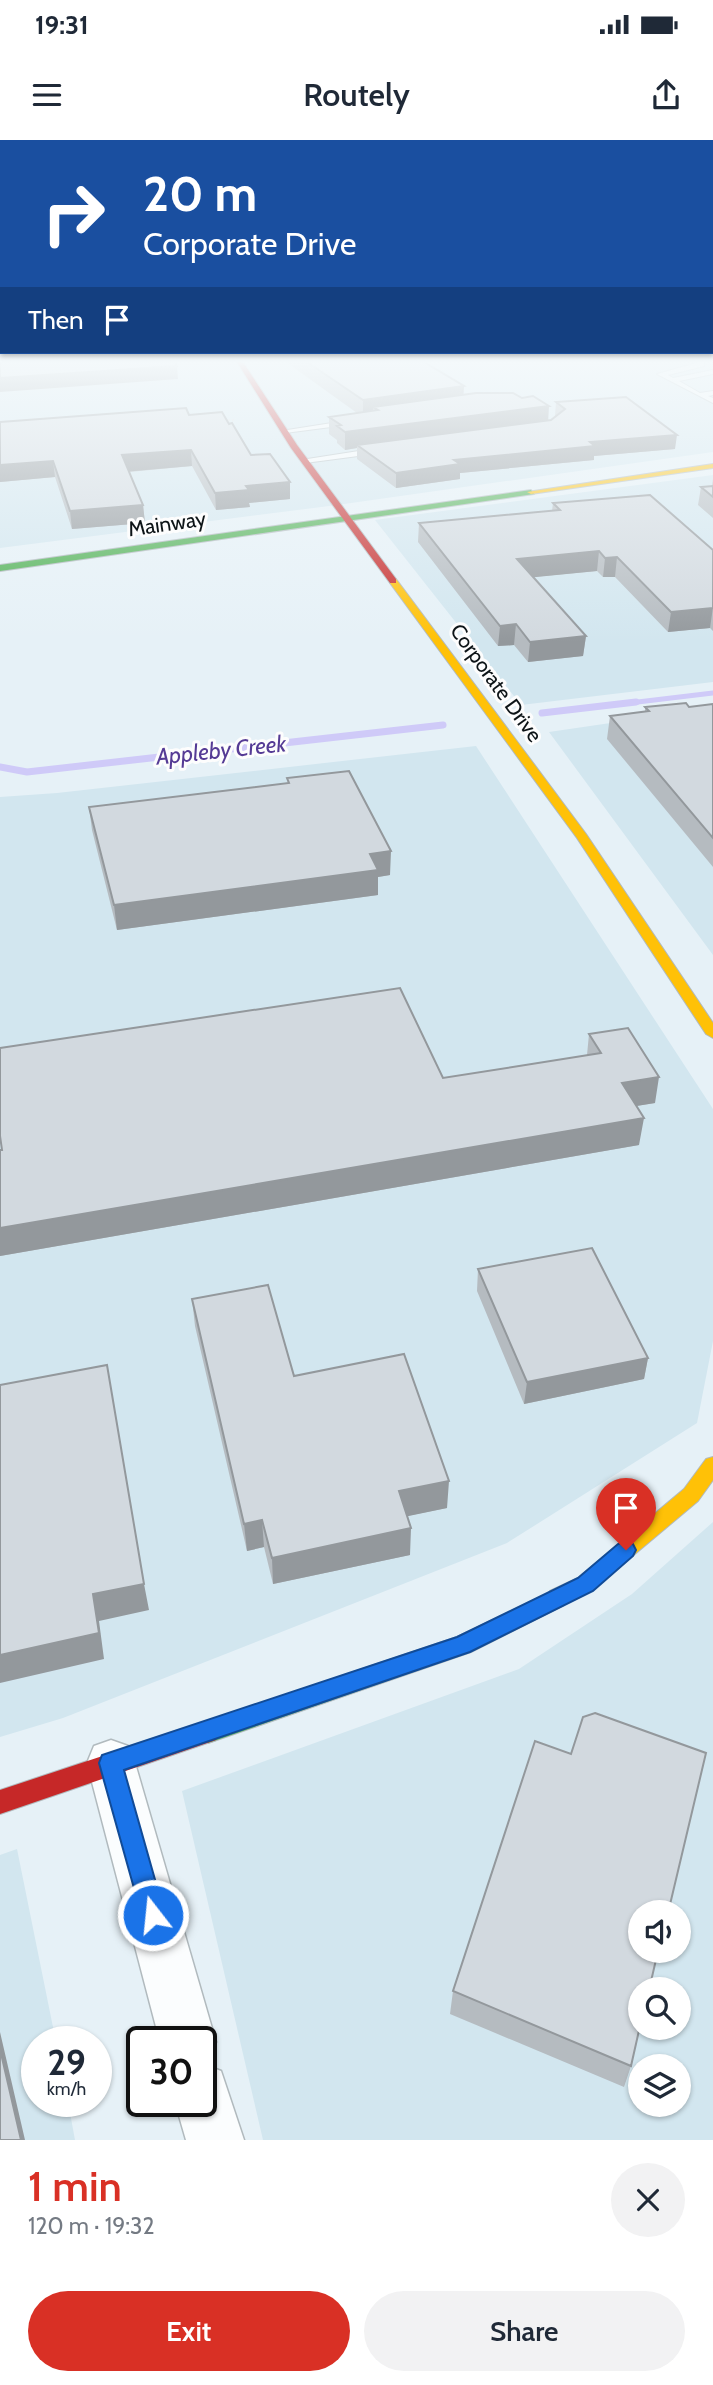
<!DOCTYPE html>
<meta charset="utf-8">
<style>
body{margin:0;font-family:Cabin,sans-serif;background:#f2f2f3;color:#1f2937;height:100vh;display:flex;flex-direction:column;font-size:26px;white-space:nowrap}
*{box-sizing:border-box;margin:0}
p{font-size:23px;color:#747a83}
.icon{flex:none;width:38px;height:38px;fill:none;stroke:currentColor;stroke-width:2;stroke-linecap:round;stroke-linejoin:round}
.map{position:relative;height:2000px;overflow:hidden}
.details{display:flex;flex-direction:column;background:#fff;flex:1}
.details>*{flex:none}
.hud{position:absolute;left:0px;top:0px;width:714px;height:214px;box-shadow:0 2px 5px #0004;background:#1a4fa0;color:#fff;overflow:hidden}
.tools{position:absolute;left:628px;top:1760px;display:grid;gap:14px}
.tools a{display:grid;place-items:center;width:63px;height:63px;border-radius:50%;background:#fff;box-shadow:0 2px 5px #0004;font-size:35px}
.speed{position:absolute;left:21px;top:1886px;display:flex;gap:14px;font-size:35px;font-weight:700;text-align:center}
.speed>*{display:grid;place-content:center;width:91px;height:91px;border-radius:50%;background:#fff;box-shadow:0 2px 5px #0004;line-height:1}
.speed small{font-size:18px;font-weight:400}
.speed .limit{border:4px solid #111;border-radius:10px;background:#fff;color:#111}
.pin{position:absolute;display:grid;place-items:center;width:60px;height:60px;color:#fff;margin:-72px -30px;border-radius:50% 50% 50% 0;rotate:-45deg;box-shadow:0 0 7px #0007}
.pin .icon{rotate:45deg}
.me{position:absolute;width:77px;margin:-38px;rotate:344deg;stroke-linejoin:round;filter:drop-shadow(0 0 5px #0008)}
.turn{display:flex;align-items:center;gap:24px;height:147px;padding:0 28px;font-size:32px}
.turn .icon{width:91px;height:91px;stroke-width:2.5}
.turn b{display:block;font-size:49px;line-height:60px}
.then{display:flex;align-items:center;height:66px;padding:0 28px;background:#0003;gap:14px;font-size:26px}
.round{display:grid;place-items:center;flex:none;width:74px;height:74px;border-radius:37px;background:#f2f2f3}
.overview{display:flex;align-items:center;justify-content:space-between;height:119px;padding:0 28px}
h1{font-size:42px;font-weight:600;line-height:52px;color:#d93025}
.cta{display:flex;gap:14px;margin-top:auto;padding:14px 28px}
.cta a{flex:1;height:80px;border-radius:42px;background:#d93025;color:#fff;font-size:28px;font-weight:600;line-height:80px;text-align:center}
.cta a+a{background:#f2f2f3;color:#1f2937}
.status{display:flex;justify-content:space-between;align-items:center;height:49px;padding:0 35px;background:#fff;direction:ltr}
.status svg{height:19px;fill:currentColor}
header{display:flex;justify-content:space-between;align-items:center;height:91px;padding:0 28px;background:#fff;font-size:32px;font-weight:600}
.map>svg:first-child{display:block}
</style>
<div class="status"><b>19:31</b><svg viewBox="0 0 49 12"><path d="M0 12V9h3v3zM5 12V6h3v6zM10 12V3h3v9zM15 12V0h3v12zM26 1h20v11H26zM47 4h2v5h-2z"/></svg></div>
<header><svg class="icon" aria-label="menu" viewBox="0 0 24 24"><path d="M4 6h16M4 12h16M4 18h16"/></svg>Routely<svg class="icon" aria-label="share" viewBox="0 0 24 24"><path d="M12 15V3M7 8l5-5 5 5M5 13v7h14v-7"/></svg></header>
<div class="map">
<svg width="713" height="2000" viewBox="0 0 713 2000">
<rect width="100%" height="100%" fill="#e6f1f7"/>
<path fill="#d2e6ef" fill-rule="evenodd" d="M 0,222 L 713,222 L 713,312 L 337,365 L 0,408 Z
M 713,335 L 713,542 L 521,565 L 375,380 Z
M 713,568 L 713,815 L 549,592 Z
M 476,606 L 713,969 L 713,1201 L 697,1283 L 507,1403 L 63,1578 L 0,1597 L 0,657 L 57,653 Z
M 713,1382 L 713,2000 L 263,2000 L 182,1651 L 519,1529 L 632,1454 ZM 640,1773 L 679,1773 L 679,1811 L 640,1811 ZM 640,1850 L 679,1850 L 679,1888 L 640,1888 ZM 640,1927 L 679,1927 L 679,1965 L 640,1965 Z
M 17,1709 L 56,1902 L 37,1902 L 37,1962 L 68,1962 L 75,2000 L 0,2000 L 0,1715 Z"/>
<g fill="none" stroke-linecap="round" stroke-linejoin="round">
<path stroke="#cfcaf8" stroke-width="5" d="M 621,564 L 713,553"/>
<path stroke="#cfcaf8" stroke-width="7" d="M 542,573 L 636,562
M 0,627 L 27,632 L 443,585"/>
<g stroke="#b1babe" stroke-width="2">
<path id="lane" d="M 700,222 L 704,222 L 704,226 L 668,235 L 673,238 L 713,230 L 713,234 L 679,241 L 700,253 L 713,251 L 713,255 L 708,256 L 713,258 L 713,263 L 657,234 Z
M 351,280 L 354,284 L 285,293 L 281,291 Z
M 378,308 L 381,313 L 305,323 L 301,320 Z"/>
</g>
<g stroke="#b1babe" stroke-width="3">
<path id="street" d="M 111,1600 L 128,1606 L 135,1623 L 216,1902 L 208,1922 L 203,1924 L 221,1931 L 244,2000 L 186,2000 L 175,1962 L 201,1962 L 201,1902 L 160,1902 L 87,1623 L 94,1606 Z"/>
</g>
<g stroke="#b1babe" stroke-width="2">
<path id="fast" d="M 531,350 L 534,354 L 0,431 L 0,425 Z
M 557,1449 L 564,1451 L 568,1458 L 564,1465 L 471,1512 L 208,1603 L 200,1600 L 197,1592 L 200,1584 L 208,1581 L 457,1497 Z"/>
</g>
<g stroke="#b1babe" stroke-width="2">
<path id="slow" d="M 713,324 L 713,328 L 531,354 L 527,352 Z
M 390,439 L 396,439 L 586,694 L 713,883 L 713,898 L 706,894 L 577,698 L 390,443 Z
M 713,1317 L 713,1340 L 698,1361 L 592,1450 L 557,1467 L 550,1465 L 546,1458 L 550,1451 L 578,1438 L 684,1349 L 706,1319 Z"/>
</g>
<g stroke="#b1babe" stroke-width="2">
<path id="jam" d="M 237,222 L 243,222 L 297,305 L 396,439 L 396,443 L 390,443 L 291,308 Z
M 208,1581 L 216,1584 L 219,1592 L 216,1600 L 0,1674 L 0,1650 Z"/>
</g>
<path stroke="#dbdee0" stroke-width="2" stroke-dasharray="2.5 2" stroke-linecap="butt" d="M 223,281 L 234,280"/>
<use href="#lane" fill="#fbfdfe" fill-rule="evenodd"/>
<use href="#street" fill="#fbfdfe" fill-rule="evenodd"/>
<use href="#fast" fill="#4caf50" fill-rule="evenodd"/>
<use href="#slow" fill="#ffc107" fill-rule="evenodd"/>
<use href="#jam" fill="#c62828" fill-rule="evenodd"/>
</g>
<path fill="#b5bbc0" d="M 286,222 L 430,222 L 425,223 L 464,246 L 463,255 L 548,280 L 551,280 L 556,276 L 555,276 L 556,262 L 675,309 L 594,316 L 594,320 L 460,333 L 460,339 L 396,348 L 357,319 L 357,308 L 345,310 L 337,303 L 337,300 L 329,294 L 329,277 L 357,273 Z
M 189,275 L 251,315 L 290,359 L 249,363 L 250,367 L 216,370 L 192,326 L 129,332 L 143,365 L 145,383 L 72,389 L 55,337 L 0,342 L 0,282 Z
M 713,339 L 713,378 L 698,365 L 701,347 L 712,346 Z
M 553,363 L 713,410 L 713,491 L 710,488 L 668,492 L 615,437 L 603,437 L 597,431 L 533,437 L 586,496 L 583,516 L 528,522 L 514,505 L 498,506 L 418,402 L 419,383 L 552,371 Z
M 713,564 L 713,727 L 607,599 L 610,576 L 645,572 L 645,567 L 689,567 Z
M 287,638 L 390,735 L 378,737 L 378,755 L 117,790 L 92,690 L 89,667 L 288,643 Z
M 589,894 L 655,963 L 636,966 L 639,1005 L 0,1116 L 0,1010 L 587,915 Z
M 478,1129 L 648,1218 L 644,1239 L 524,1264 L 477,1151 Z
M 192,1159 L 294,1236 L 447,1368 L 407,1376 L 410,1415 L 273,1444 L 264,1407 L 247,1411 L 195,1186 Z
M 453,1851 L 631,1926 L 624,1947 L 450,1874 Z"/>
<path fill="#93989c" d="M 177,226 L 178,239 L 0,252 L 0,238 Z
M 464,246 L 463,262 L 373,267 L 373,275 L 363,277 L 363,260 Z
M 549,266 L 548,283 L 357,305 L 357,308 L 345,310 L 345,292 Z
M 677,295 L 675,309 L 594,316 L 594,320 L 460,333 L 460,339 L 396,348 L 396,333 L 454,320 L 590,302 Z
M 191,310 L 192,326 L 123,332 L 122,315 Z
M 53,321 L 55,337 L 0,342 L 0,325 Z
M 290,342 L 290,359 L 249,363 L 250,367 L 216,370 L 215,353 L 246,346 Z
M 143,365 L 145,383 L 72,389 L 70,371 Z
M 599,411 L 597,431 L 516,439 L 517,419 Z
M 617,417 L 615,437 L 603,437 L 605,418 Z
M 713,467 L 710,488 L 668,492 L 671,472 Z
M 516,484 L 514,505 L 498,506 L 500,486 Z
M 586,496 L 583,516 L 528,522 L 530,502 Z
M 391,711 L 390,735 L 378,737 L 378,755 L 117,790 L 114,765 L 370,714 Z
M 659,937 L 655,963 L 618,969 L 622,943 Z
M 644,978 L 639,1005 L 0,1116 L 0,1088 Z
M 648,1218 L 644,1239 L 524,1264 L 527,1242 Z
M 449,1341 L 447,1368 L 399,1378 L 399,1351 Z
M 262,1380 L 264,1407 L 247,1411 L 244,1384 Z
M 411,1388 L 410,1415 L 273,1444 L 272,1418 Z
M 144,1444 L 149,1470 L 99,1481 L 104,1519 L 0,1543 L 0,1515 L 93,1454 Z
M 0,1892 L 25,2000 L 21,2000 L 0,1909 Z"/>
<path fill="#d2d9df" stroke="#93989c" stroke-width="2" d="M 0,222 L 175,222 L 177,226 L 0,238 Z
M 307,222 L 424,222 L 464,246 L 363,260 Z
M 476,253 L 513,253 L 522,258 L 533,256 L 549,266 L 345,292 L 337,286 L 341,285 L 329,277 L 378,270 L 373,267 Z
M 626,257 L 677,295 L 590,302 L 595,306 L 454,320 L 460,324 L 396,333 L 357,305 L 551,280 L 565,269 L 556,262 Z
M 186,268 L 189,275 L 222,272 L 229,284 L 232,283 L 251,315 L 270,314 L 290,342 L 246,346 L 249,350 L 215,353 L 191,310 L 122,315 L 143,365 L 70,371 L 53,321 L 0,325 L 0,282 Z
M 713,346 L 713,357 L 701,347 Z
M 650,355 L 713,410 L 713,468 L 671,472 L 617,417 L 605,418 L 599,411 L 517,419 L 586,496 L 530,502 L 516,484 L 500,486 L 419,383 L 560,370 L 553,363 Z
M 686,563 L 689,567 L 713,564 L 713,698 L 610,576 L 649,571 L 645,567 Z
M 349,631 L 391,711 L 370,714 L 378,730 L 114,765 L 89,667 L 289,643 L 287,638 Z
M 400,848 L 443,938 L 601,913 L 589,894 L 628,888 L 659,937 L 622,943 L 644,978 L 0,1088 L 0,1010 L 2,1010 L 0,996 L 0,908 Z
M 592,1108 L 648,1218 L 527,1242 L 478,1129 Z
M 268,1145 L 294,1236 L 404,1214 L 449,1341 L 399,1351 L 411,1388 L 272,1418 L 262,1380 L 244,1384 L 192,1159 Z
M 107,1225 L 144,1444 L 93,1454 L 99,1493 L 0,1515 L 0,1245 Z
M 595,1573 L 706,1613 L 668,1773 L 640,1773 L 640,1811 L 658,1811 L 649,1850 L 640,1850 L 640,1886 L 631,1926 L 453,1851 L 535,1601 L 571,1614 L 583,1577 Z
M 0,1909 L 21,2000 L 0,2000 Z"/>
<linearGradient id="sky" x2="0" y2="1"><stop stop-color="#9ebdee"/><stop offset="0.44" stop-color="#f4f9fb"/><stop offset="1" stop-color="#f4f9fb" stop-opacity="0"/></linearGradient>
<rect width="713" height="502" fill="url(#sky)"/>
<path fill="#1a73e8" stroke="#114b97" stroke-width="2" d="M 626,1401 L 633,1404 L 636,1410 L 633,1416 L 593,1451 L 470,1512 L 124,1630 L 165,1775 L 162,1784 L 153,1788 L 144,1784 L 99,1623 L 102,1615 L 457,1497 L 578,1438 L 618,1404 Z"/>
<g text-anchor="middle" stroke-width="6" stroke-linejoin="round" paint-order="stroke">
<g font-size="21" fill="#0d1417" stroke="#fdfdfd">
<text transform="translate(167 384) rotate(-8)" y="7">Mainway</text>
<text transform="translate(496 543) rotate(54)" y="7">Corporate Drive</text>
</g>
<g font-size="23" font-style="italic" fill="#553b95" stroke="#fdfdfd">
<text transform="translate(221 610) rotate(-6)" y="8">Appleby Creek</text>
</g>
</g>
</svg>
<div class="tools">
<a><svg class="icon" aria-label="sound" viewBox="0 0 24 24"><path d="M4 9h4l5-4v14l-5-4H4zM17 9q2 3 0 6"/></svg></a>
<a><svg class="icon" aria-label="search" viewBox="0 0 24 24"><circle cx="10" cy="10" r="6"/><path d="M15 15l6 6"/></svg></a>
<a><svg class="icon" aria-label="layers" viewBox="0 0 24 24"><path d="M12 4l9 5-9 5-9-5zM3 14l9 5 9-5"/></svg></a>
</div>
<div class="speed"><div>29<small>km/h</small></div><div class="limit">30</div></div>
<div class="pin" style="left:626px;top:1410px;background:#d93025"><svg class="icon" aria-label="arrive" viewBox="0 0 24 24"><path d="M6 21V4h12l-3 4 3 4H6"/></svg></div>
<svg class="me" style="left:153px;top:1775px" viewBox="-20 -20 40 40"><circle r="17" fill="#1a73e8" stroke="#fff" stroke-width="3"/><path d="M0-11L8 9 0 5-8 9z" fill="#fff"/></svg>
<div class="hud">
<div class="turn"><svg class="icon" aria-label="right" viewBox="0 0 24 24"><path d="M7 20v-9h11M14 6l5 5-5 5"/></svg><div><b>20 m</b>Corporate Drive</div></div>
<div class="then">Then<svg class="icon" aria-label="arrive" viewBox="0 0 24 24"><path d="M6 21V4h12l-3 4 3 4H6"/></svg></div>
</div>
</div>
<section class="details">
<div class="overview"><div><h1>1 min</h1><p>120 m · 19:32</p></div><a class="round"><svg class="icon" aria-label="close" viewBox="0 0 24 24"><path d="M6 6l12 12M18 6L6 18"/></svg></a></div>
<div class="cta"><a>Exit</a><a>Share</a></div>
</section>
